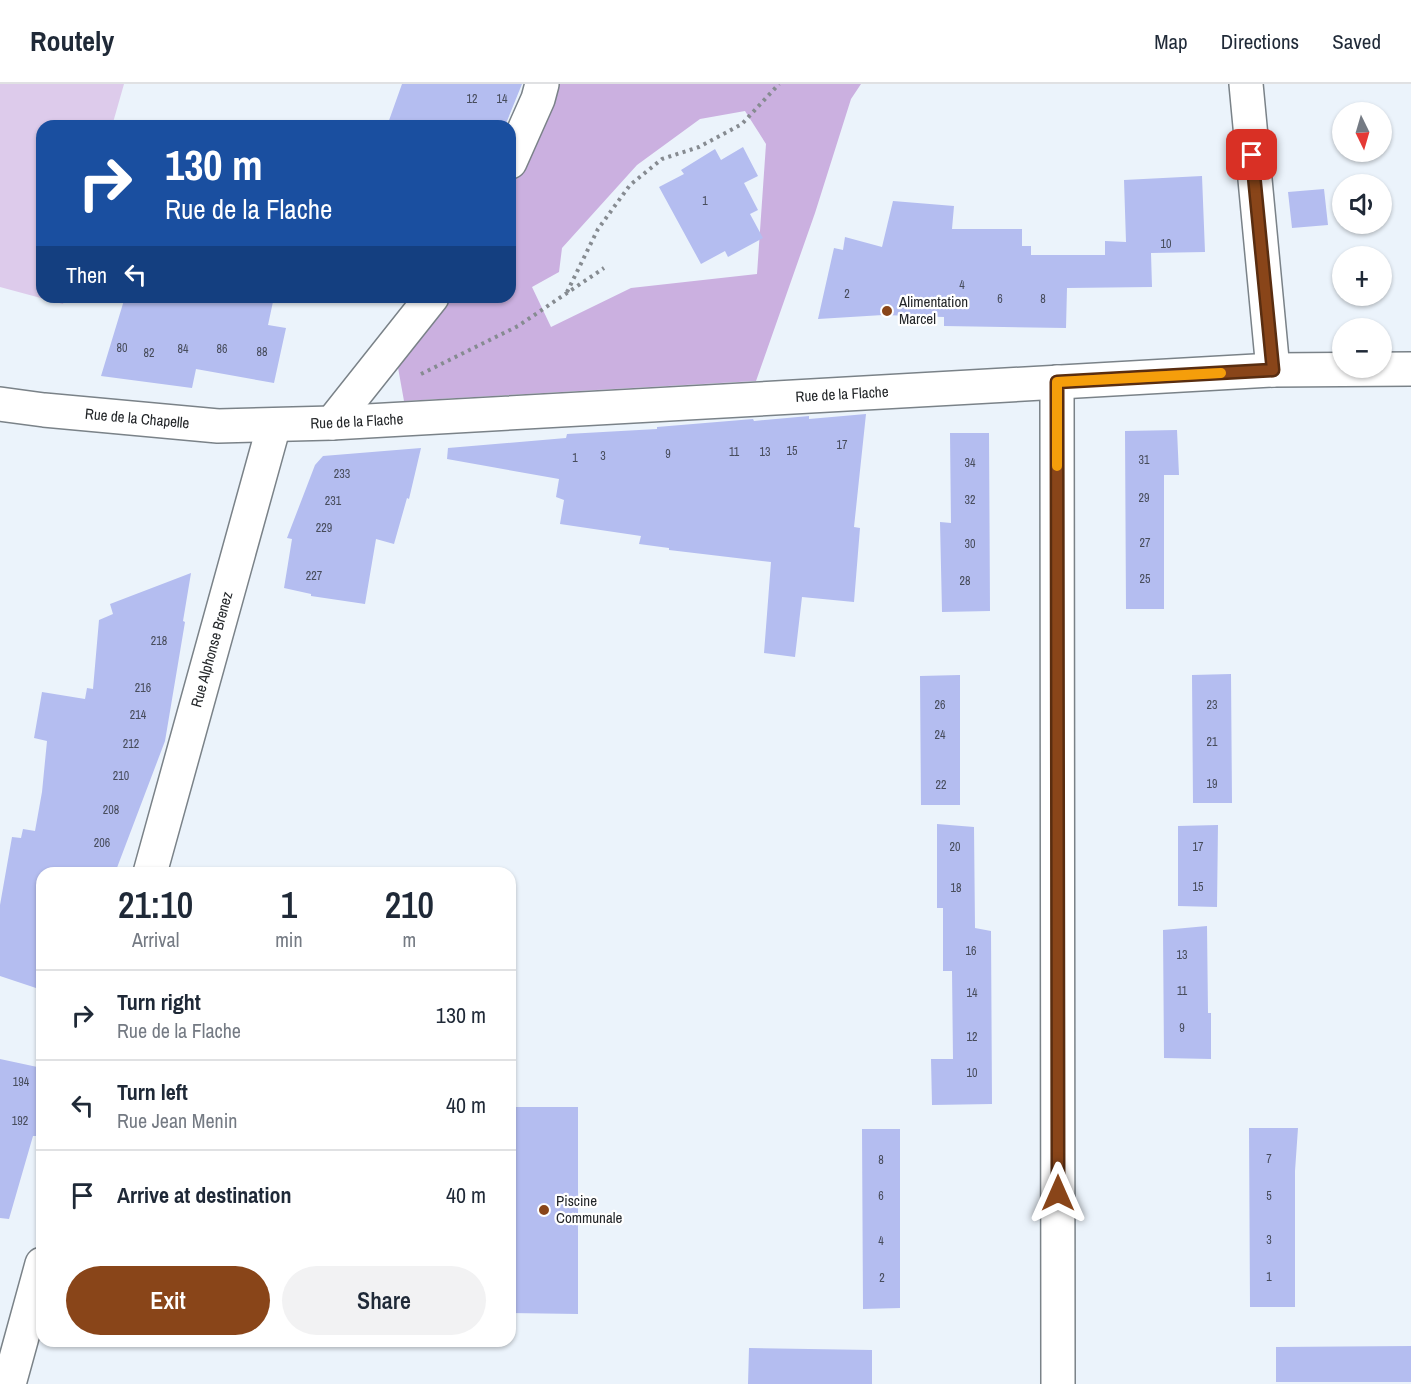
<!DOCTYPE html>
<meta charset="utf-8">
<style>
body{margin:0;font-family:"Archivo Narrow",sans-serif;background:#f2f2f3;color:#1f2937;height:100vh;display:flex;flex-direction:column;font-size:22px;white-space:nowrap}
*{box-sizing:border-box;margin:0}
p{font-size:20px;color:#747a83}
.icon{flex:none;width:33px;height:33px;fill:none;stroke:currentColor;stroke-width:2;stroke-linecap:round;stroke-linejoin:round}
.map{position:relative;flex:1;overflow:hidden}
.details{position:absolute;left:36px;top:783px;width:480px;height:480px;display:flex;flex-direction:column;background:#fff;border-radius:18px;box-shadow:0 2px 4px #0004}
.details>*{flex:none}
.hud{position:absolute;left:36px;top:36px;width:480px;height:183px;border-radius:18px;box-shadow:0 2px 4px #0004;background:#1a4fa0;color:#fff;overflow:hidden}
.needle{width:39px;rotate:175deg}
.buttons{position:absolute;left:1332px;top:18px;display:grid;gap:12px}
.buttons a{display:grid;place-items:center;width:60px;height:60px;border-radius:50%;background:#fff;box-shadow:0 2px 4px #0004;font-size:30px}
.pin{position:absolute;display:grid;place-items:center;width:51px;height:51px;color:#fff;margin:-26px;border-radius:12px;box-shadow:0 3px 9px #0006}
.me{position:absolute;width:66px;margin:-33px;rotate:0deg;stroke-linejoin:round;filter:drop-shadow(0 0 4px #0008)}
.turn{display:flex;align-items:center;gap:21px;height:126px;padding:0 30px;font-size:27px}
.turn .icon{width:78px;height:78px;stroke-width:2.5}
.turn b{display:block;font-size:42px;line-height:51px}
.then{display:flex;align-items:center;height:57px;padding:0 30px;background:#0003;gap:12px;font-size:22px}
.eta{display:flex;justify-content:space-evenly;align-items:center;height:102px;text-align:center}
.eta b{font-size:36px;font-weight:600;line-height:42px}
.action{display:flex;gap:12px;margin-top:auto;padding:12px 30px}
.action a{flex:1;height:69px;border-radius:36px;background:#894519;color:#fff;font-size:24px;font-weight:600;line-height:69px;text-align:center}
.action a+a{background:#f2f2f3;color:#1f2937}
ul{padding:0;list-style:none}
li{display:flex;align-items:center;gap:18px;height:90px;padding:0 30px;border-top:2px solid #e0e1e3}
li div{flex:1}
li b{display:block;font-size:22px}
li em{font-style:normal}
header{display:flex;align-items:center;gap:36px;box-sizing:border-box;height:84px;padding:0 30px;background:#fff;border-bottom:2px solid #e0e1e3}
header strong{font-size:28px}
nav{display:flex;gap:33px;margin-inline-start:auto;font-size:21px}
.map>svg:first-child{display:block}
</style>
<header>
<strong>Routely</strong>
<nav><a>Map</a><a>Directions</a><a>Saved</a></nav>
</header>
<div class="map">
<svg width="1411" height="1300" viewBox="0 0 1411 1300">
<rect width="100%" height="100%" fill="#ebf3fb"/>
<path fill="#ddcbeb" d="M 0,0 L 124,0 L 112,42 L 42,42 L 42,213 L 65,213 L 63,220 L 0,203 Z"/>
<path fill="#cbb0e0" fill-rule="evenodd" d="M 554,0 L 861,0 L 851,15 L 815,129 L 756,297 L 404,317 L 397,278 L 445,213 L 510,213 L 510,94 ZM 745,27 L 766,60 L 757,190 L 631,204 L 551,243 L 532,203 L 559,188 L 562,164 L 637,81 L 700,35 Z"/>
<path fill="#b4bdf0" d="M 402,0 L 522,0 L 505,42 L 387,42 Z
M 743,63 L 758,92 L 744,99 L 758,126 L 750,130 L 763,154 L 728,173 L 725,167 L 701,180 L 659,103 L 684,90 L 681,86 L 715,65 L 721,76 Z
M 1202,92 L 1205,168 L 1151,169 L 1152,203 L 1067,204 L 1066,244 L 944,242 L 944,233 L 883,231 L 818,235 L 834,164 L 843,166 L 845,153 L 882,163 L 893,117 L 954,122 L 952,145 L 1022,145 L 1022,162 L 1031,162 L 1031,171 L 1105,171 L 1105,157 L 1126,158 L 1124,96 Z
M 1324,105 L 1328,141 L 1292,144 L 1288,108 Z
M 125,213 L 274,213 L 268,241 L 286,244 L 274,299 L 196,285 L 192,304 L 101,292 Z
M 866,330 L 854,443 L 860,444 L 854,518 L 802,513 L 795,573 L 764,569 L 771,478 L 669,466 L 669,464 L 639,460 L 641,452 L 560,440 L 564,416 L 556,413 L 559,395 L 447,375 L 448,364 L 566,354 L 567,350 L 657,345 L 657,343 L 753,335 L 754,337 L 809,332 L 809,335 Z
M 1177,346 L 1179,391 L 1164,391 L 1164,525 L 1126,525 L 1125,347 Z
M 950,349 L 989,349 L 990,527 L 942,528 L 940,438 L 951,439 Z
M 421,364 L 409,415 L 407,414 L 394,460 L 376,455 L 365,520 L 311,512 L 311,510 L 284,504 L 292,455 L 287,454 L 315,381 L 323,372 Z
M 191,489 L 183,537 L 185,538 L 165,657 L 115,789 L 42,789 L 42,906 L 0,892 L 0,821 L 12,753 L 21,754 L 23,745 L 35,747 L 42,708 L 47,657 L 34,654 L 42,608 L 85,615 L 87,604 L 93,605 L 99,536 L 113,530 L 110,520 Z
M 1231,590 L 1232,719 L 1193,719 L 1192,591 Z
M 960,591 L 960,721 L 921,721 L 920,592 Z
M 937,740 L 974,743 L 975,844 L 991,847 L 992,1020 L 932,1021 L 931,975 L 953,975 L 952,887 L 943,887 L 943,824 L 937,824 Z
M 1218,741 L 1217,823 L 1178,822 L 1178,742 Z
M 1207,842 L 1208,929 L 1211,929 L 1211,975 L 1164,974 L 1163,846 Z
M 0,975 L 42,984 L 42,1030 L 36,1052 L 33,1052 L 9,1135 L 0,1134 Z
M 510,1023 L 578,1023 L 578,1230 L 510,1229 Z
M 1249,1044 L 1298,1044 L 1295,1087 L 1295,1223 L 1250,1223 Z
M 862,1045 L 900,1045 L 900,1224 L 863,1225 Z
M 1411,1262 L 1411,1298 L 1276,1298 L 1276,1263 Z
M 749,1264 L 872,1266 L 872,1300 L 748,1300 Z"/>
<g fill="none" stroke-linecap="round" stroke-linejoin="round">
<g stroke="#7a8288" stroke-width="36">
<g id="street">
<path d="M 1246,0 L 1273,286"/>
<path d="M 510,78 L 538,15 L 542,0"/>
<path d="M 1057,298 L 1058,1300"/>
<path id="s1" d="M 0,320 L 44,326 L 218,342 L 332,339 L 1273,286 L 1411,285"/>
<path d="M 332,339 L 432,213"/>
<path id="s2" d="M 150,789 L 274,341"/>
<path d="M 9,1300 L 42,1180"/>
</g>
</g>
<path stroke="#868b91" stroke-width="4" stroke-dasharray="3 4.5" stroke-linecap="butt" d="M 567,208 L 598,145 L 630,101 L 662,75 L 699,63 L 742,40 L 779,0
M 421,290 L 518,242 L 604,184"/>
<use href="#street" stroke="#fff" stroke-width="33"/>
</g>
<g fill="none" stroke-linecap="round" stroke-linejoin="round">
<g stroke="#592d10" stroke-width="15">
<path id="route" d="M 1058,1109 L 1057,298 L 1273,286 L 1252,71"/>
</g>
<use href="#route" stroke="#894519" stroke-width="10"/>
<path stroke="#f59e0b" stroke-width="10" d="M 1057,382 L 1057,298 L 1221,289"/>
</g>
<g fill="#894519" stroke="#fff" stroke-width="2">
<circle cx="887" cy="227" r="6"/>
<circle cx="544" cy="1126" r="6"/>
</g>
<g text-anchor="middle" stroke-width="4.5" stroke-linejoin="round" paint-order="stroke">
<g font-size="12" fill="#474c5b">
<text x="472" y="19">12</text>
<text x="502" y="19">14</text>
<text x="705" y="121">1</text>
<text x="1166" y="164">10</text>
<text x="962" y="205">4</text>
<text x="847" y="214">2</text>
<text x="1000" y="219">6</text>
<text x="1043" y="219">8</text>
<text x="122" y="268">80</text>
<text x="183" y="269">84</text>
<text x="222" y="269">86</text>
<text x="262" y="272">88</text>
<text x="149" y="273">82</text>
<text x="842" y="365">17</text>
<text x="792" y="371">15</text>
<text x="734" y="372">11</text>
<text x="765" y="372">13</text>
<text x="668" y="374">9</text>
<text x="603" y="376">3</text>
<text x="575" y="378">1</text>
<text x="1144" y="380">31</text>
<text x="970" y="383">34</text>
<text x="342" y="394">233</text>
<text x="1144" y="418">29</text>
<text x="970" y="420">32</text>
<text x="333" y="421">231</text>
<text x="324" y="448">229</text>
<text x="1145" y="463">27</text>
<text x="970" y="464">30</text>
<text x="314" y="496">227</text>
<text x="1145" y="499">25</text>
<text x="965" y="501">28</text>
<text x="159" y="561">218</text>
<text x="143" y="608">216</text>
<text x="940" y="625">26</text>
<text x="1212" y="625">23</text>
<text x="138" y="635">214</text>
<text x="940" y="655">24</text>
<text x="1212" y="662">21</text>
<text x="131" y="664">212</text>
<text x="121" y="696">210</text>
<text x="1212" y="704">19</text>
<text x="941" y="705">22</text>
<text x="111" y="730">208</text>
<text x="102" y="763">206</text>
<text x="955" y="767">20</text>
<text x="1198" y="767">17</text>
<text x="1198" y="807">15</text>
<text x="956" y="808">18</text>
<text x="971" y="871">16</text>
<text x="1182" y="875">13</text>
<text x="1182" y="911">11</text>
<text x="972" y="913">14</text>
<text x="1182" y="948">9</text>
<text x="972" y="957">12</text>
<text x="972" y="993">10</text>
<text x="21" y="1002">194</text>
<text x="20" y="1041">192</text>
<text x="1269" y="1079">7</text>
<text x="881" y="1080">8</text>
<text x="881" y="1116">6</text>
<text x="1269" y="1116">5</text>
<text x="1269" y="1160">3</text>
<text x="881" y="1161">4</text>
<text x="1269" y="1197">1</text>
<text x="882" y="1198">2</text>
</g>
<g font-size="15" fill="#232629" stroke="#fff" text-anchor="start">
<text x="899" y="223">Alimentation<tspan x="899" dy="17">Marcel</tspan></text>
<text x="556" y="1122">Piscine<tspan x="556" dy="17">Communale</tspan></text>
</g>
<g font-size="15" fill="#232629" stroke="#fff">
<text dy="5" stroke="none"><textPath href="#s1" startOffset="844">Rue de la Flache</textPath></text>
<text dy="5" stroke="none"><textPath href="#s1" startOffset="138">Rue de la Chapelle</textPath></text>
<text dy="5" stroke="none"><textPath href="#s1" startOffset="358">Rue de la Flache</textPath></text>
<text dy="5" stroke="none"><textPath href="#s2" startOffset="232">Rue Alphonse Brenez</textPath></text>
</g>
</g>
</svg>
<div class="buttons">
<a><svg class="needle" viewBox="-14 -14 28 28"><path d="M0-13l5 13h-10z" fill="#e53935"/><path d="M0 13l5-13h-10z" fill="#747a83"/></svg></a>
<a><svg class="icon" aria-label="sound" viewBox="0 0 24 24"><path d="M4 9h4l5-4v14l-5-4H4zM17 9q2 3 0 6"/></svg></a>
<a>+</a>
<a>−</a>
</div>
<div class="pin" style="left:1252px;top:71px;background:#d93025"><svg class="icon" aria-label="arrive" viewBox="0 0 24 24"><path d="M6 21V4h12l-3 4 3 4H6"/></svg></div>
<svg class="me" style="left:1058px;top:1109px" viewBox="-20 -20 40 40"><path d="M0-17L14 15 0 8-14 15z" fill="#894519" stroke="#fff" stroke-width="4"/></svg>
<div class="hud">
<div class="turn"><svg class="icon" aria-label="right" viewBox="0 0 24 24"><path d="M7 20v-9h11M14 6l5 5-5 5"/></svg><div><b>130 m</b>Rue de la Flache</div></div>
<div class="then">Then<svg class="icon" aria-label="left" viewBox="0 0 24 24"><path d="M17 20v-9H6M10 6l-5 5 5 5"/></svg></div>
</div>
<section class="details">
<div class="eta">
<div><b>21:10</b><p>Arrival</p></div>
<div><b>1</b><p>min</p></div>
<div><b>210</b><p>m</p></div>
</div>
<ul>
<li><svg class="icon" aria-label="right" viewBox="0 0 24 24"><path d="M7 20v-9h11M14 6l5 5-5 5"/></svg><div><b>Turn right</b><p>Rue de la Flache</p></div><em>130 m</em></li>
<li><svg class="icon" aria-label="left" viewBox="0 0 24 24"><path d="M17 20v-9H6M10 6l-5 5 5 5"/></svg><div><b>Turn left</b><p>Rue Jean Menin</p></div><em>40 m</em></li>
<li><svg class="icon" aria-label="arrive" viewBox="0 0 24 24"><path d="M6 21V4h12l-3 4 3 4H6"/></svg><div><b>Arrive at destination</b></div><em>40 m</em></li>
</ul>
<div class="action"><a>Exit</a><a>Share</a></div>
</section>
</div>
